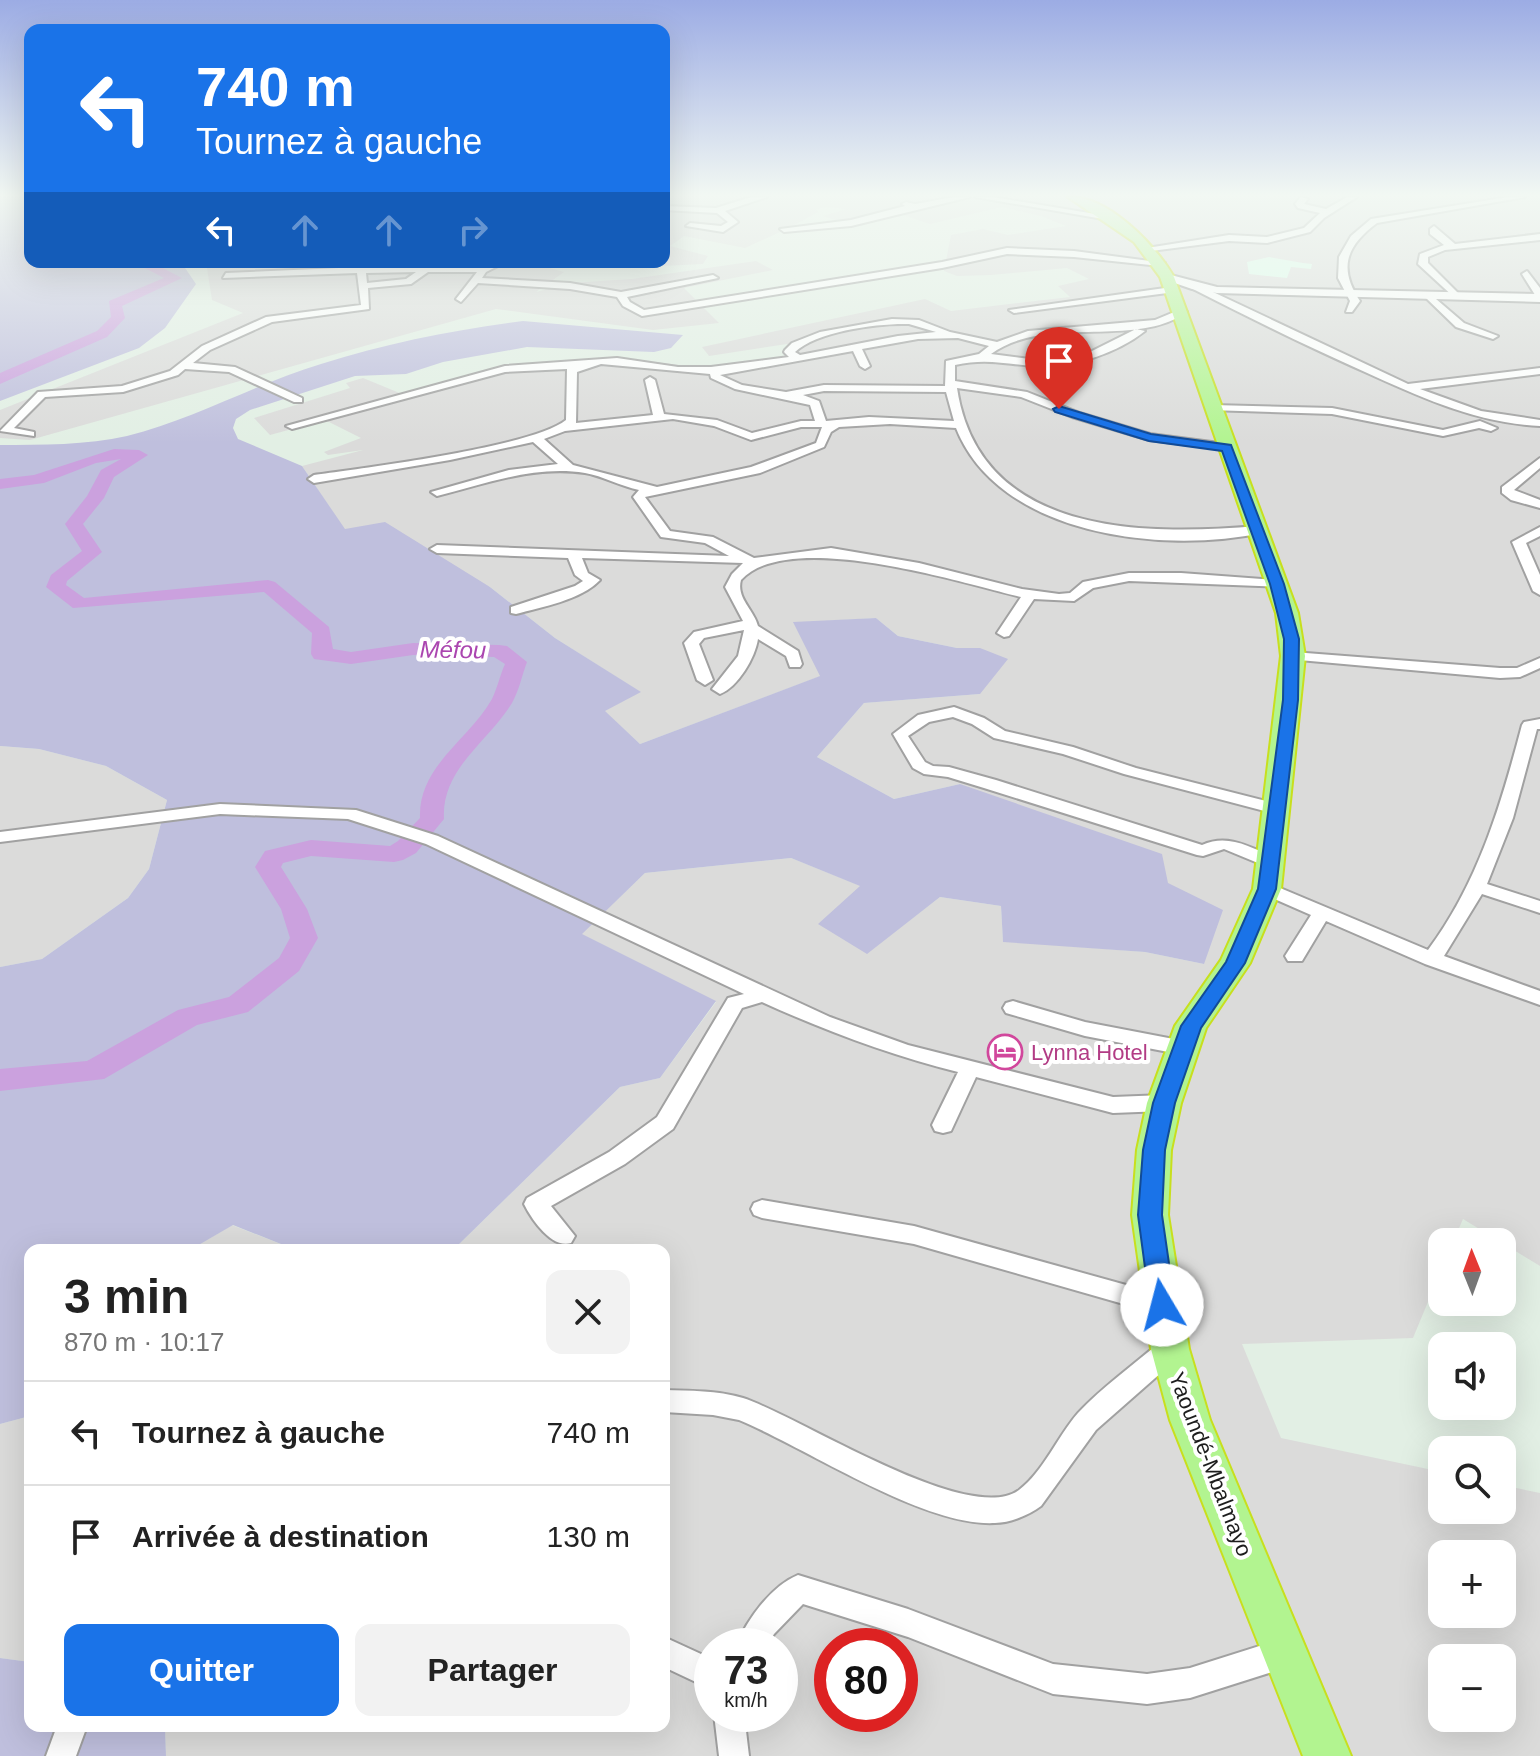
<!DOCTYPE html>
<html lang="fr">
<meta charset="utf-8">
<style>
body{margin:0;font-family:Helvetica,sans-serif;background:#f2f2f2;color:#222;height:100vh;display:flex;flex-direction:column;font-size:30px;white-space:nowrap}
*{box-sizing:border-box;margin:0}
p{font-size:26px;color:#767676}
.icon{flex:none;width:44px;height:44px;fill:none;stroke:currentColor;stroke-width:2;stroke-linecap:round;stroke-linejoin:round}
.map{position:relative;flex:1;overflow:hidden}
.panel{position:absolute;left:24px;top:1244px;width:646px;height:488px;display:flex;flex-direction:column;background:#fff;border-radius:16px;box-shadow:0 8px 32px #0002}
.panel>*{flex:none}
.banner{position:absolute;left:24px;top:24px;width:646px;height:244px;border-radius:16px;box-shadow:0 8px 32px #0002;background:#1a73e8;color:#fff;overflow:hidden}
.needle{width:52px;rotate:359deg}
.tools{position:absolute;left:1428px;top:1228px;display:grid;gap:16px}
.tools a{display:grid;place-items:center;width:88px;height:88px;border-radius:16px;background:#fff;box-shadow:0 8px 32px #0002;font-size:40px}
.speed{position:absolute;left:694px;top:1628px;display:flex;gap:16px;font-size:40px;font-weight:700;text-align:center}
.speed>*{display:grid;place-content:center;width:104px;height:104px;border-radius:50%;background:#fff;box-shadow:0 8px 32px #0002;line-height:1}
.speed small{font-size:20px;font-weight:400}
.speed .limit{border:12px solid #d22;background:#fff;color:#111}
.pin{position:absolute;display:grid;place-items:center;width:68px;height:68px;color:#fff;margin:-82px -34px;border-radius:50% 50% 50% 0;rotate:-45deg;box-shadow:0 0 8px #0007}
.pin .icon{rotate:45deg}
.me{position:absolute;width:88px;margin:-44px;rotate:352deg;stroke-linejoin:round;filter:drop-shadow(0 0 6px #0008)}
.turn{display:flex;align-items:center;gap:28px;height:168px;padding:0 40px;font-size:36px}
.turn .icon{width:104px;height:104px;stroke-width:2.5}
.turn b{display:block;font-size:56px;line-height:68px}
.lanes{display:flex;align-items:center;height:76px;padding:0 40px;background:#0003;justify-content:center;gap:40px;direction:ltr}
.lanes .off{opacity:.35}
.round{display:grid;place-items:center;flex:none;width:84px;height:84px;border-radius:16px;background:#f2f2f2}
.summary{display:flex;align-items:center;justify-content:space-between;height:136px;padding:0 40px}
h1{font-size:48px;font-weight:800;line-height:60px}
.action{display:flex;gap:16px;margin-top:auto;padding:16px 40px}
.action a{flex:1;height:92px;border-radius:16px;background:#1a73e8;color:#fff;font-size:32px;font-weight:800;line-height:92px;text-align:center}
.action a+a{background:#f2f2f2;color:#222}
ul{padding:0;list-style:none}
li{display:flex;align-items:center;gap:24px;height:104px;padding:0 40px;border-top:2px solid #e0e0e0}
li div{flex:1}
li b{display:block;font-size:30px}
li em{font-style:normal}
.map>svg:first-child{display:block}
</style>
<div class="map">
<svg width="1540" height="1756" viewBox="0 0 1540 1756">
<rect width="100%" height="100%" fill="#e2efe4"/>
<path fill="#dbdbda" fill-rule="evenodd" d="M 664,197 L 1540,197 L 1540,1266 L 1463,1219 L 1453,1242 L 1442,1242 L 1442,1268 L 1413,1338 L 1242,1344 L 1281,1438 L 1442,1472 L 1442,1510 L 1502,1510 L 1502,1485 L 1540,1493 L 1540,1756 L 166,1756 L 165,1726 L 664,1726 L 664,1250 L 453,1250 L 620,1087 L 660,1078 L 716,1002 L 581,934 L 645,873 L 791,858 L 861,886 L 867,953 L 940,897 L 1001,906 L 1003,941 L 1145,952 L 1204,964 L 960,784 L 894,799 L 817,757 L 864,703 L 980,694 L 980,648 L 957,648 L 898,636 L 876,618 L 794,623 L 821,676 L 640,744 L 604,711 L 640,692 L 555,638 L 490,587 L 345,530 L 302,466 L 363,450 L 328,455 L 324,452 L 361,438 L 325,420 L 270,435 L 254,418 L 350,388 L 346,383 L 363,378 L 402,394 L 477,376 L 569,362 L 626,359 L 706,368 L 802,354 L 787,344 L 709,356 L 702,347 L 925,299 L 951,311 L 1070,297 L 1058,286 L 1089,279 L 1067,268 L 991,275 L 957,276 L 944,271 L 951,235 L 983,229 L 1008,235 L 1066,226 L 1041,216 L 1002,207 L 930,224 L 903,215 L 850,225 L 823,216 L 846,209 L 826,207 L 816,209 L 818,212 L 789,228 L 745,248 L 684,236 L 670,246 L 708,256 L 703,264 L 641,267 L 628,262 L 664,262 ZM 1442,1554 L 1502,1554 L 1502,1614 L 1442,1614 ZM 712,1646 L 780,1646 L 780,1714 L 712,1714 ZM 832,1646 L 900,1646 L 900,1714 L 832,1714 ZM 1442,1658 L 1502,1658 L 1502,1718 L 1442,1718 Z
M 756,261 L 773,270 L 684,288 L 719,323 L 653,330 L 496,309 L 30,440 L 0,438 L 0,410 L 243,313 L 212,300 L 206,262 L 528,262 L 564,272 L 536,292 L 570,283 L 632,279 Z
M 0,746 L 39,749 L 106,766 L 167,800 L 149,869 L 128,898 L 42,959 L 0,967 Z
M 232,1225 L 296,1250 L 190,1250 Z
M 30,1416 L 30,1662 L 0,1658 L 0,1424 Z"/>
<path fill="#dbffec" d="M 1269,257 L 1303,263 L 1312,264 L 1311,269 L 1291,267 L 1287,278 L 1249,274 L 1247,262 Z"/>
<path fill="#bfbfdd" d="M 0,197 L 30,197 L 30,262 L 181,262 L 196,284 L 165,328 L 139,348 L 0,401 Z
M 523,321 L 683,335 L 671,348 L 654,352 L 527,347 L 443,362 L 406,374 L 355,376 L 250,410 L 236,419 L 233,428 L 238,439 L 302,466 L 345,529 L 385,522 L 490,587 L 555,638 L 641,692 L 605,711 L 640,744 L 820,676 L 793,622 L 876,618 L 898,636 L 957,648 L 980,648 L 1008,659 L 980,694 L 864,703 L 817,757 L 894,799 L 960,784 L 1162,854 L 1168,883 L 1223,910 L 1204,964 L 1145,952 L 1003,942 L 1001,906 L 940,897 L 867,954 L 818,924 L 860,886 L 791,858 L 645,873 L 582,934 L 716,1001 L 660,1078 L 620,1087 L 453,1250 L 296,1250 L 233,1225 L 190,1250 L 30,1250 L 30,1416 L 0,1424 L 0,967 L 42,959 L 128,898 L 149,869 L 167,800 L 106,766 L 39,749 L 0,746 L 0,445 C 41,445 87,445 127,436 C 194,419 255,384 321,364 C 387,343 454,330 523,321 Z
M 0,1658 L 30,1662 L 30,1726 L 165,1726 L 166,1756 L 0,1756 Z"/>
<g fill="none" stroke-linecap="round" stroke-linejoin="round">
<path fill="#cba1de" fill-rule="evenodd" d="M 133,262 L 151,262 L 182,278 L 122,306 L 125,318 L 107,337 L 0,384 L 0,373 L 97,331 L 111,317 L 109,301 L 164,278 Z
M 114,449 L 139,450 L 148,455 L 114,477 L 104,498 L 83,524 L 102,552 L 67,581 L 66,585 L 84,598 L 268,580 L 275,582 L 329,627 L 333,649 L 351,652 L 413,643 L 499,645 L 507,646 L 527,662 C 522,675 519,691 512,703 C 488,742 441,769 444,819 L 416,853 L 403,860 L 394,862 L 311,856 L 283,863 L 281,867 L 307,909 L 318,938 L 299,971 L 248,1012 L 197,1025 L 104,1079 L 0,1091 L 0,1069 L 87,1061 L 178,1010 L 229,997 L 279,958 L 290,938 L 281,909 L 255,867 L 265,851 L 311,840 L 390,846 L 398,841 L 420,818 C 418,766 469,740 492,699 C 497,689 500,675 505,664 L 494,657 L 413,655 L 351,664 L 314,659 L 311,654 L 312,633 L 264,592 L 73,608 L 46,587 L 51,575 L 82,551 L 65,524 L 87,496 L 101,470 L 121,459 L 96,463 L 44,483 L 0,489 L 0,479 L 34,475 Z"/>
<g stroke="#a1a1a1" stroke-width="4">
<path id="minor" d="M 751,197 L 767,197 L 725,211 L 738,222 L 723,232 L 686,226 L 690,223 L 721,226 L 728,222 L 717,213 L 664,210 L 664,206 L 716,208 Z
M 954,197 L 970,197 L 851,226 L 784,232 L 780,229 L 851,220 L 905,206 L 902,204 L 906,202 L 915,204 Z
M 975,197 L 993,197 L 1113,217 L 1109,220 Z
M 1301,197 L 1308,199 L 1304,204 L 1326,209 L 1347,197 L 1357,197 L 1324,218 L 1310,232 L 1267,243 L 1229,241 L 1151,251 L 1147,248 L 1229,235 L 1267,237 L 1304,228 L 1320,213 L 1298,208 L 1295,204 Z
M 1508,197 L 1525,197 L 1377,223 C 1346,246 1338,268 1360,301 L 1352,312 L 1346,312 L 1350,301 L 1338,278 L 1339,257 L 1351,236 L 1371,219 Z
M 1434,226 L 1455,244 L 1540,234 L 1540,240 L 1445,250 L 1428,257 L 1428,263 L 1461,296 L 1456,299 L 1418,264 L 1420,254 L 1444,245 L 1430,234 L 1430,229 Z
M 1007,248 L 1074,251 L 1165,263 L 1160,266 L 1074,257 L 1007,254 L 942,268 L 642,316 L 623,306 L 617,297 L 570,289 L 478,283 L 461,302 L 456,299 L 477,272 L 428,272 L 411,284 L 368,288 L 369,309 L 272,322 L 210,350 L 193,363 L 235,367 L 302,398 L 302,402 L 294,402 L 229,372 L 185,369 L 178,375 L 123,392 L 45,397 L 14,428 L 34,432 L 34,436 L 0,431 L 38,392 L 122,386 L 170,371 L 202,346 L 266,317 L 361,305 L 357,273 L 223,278 L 226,273 L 361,267 L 487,266 L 494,262 L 506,262 L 486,272 L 482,278 L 570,283 L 621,292 L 713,275 L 718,278 L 627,297 L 630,302 L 644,310 L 942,262 ZM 416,272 L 406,279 L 367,283 L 366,273 Z
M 1527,271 L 1540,288 L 1540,299 L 1537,298 L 1522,274 Z
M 1196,284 L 1408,384 L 1540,368 L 1540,374 L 1420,389 L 1481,411 L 1540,420 L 1540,426 C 1477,423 1422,398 1365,372 C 1306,346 1250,318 1193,289 L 1193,285 Z
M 1172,287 L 1175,288 L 1175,292 L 1014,313 L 1009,310 Z
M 1429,293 L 1464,323 L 1498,336 L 1493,339 L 1456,327 L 1426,298 L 1426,294 Z
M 1179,310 L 1187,312 C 1136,349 1045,314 991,354 L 1038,360 L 1086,354 L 1136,329 L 1145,331 C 1116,354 1072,368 1035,366 C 1003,364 987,358 955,365 L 955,381 L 1027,392 L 1080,413 L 1150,434 L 1227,444 L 1233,448 L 1231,450 L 1149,440 L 1072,417 L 1021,397 L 957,388 C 979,535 1141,536 1257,526 L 1262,527 L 1262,533 C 1162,554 999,536 956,428 L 890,424 L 839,427 L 831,432 L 824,447 L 760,473 L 645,497 L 670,531 L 713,537 L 754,558 L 831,548 L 919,563 L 1022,589 L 1059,594 L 1070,593 L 1083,582 L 1129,573 L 1181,573 L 1277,580 L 1284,584 L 1282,587 L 1129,581 L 1093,588 L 1074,601 L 1034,599 L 1009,636 L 1004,637 L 997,633 L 1021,597 C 959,582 788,528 741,580 C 736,598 754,610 758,626 L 798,651 L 802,664 L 800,667 L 790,667 L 786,656 L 758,639 C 755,658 738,687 720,694 L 712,689 L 738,656 L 744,630 L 704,638 L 699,644 L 713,680 L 705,685 L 697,680 L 684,643 L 694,632 L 743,621 L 725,587 L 732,574 L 743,563 L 582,558 L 588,573 L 600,580 C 581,600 542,607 516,614 L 511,613 L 511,607 L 575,586 L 583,581 L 575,575 L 568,558 L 437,553 L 430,549 L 437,545 L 729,556 L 705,543 L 661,537 L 633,497 L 639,490 C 620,486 603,476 585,473 C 534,465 485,484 437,496 L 431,492 L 509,470 L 558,464 L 533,442 L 450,460 L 314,483 L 308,479 L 314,475 C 364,468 532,447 566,420 L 567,369 L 505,372 L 292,429 L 286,426 L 505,366 L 617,358 L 678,367 L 711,367 L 789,357 L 784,352 L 785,350 L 792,343 L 820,332 L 892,319 L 919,320 L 950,332 L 997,342 L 1028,331 L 1155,320 ZM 909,324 L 936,332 L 898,336 L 800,355 L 795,352 C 817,331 879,323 909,324 ZM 958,338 L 989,346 L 979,354 L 946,361 L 945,386 L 824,385 L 786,392 L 742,385 L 720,375 L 853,351 L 860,366 L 865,369 L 870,366 L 862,349 L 918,339 ZM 601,364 L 710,374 L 711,378 L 735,389 L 810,405 L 815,421 L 801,421 L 752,433 L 717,420 L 664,414 L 655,380 L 650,377 L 645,380 L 653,415 L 576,423 L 577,372 ZM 824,391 L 946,392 L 954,421 L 869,417 L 826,421 L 819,401 L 803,395 ZM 673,419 L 714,426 L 751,440 L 801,427 L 822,427 L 816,443 L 751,467 L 657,487 L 573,465 L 544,439 L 565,431 Z
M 1213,405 L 1332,408 L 1443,430 L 1480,421 L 1497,428 L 1491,431 L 1479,428 L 1443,436 L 1332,414 L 1209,410 L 1209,406 Z
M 1540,458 L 1540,468 L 1514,490 L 1540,500 L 1540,508 L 1511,500 L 1502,493 L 1502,487 Z
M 1540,527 L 1540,536 L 1526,543 L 1540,575 L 1540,595 L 1533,591 L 1512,542 Z
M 1293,652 L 1500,668 L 1517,668 L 1540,658 L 1540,668 L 1520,677 L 1500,678 L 1288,659 L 1286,656 Z
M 954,707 L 984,718 L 1005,731 L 1073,747 L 1136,768 L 1282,805 L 1285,809 L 1276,814 L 1124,774 L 1063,754 L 994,738 L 972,724 L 953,717 L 929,722 L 908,736 L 925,762 L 933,766 L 949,767 L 996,780 L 1202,845 C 1229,833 1251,848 1276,858 L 1279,862 L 1270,868 L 1224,849 L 1203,856 L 1197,855 L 984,788 L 948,777 L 924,774 L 913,768 L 893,734 L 918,715 Z
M 1540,719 L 1540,729 L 1537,729 L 1513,818 L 1487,884 L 1540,901 L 1540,913 L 1482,894 L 1444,956 L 1540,991 L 1540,1005 L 1425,964 L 1326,921 L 1302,961 L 1288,961 L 1285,956 L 1311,915 L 1261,893 L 1258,889 L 1261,885 L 1273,885 L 1428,950 C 1478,883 1501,805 1522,725 L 1524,722 Z
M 220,804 L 356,810 L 438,836 L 830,1017 L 908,1045 L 1113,1097 L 1164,1095 L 1172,1097 L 1175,1103 L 1172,1109 L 1164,1111 L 1113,1113 L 976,1077 L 951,1131 L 943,1133 L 935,1131 L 932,1125 L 958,1072 C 890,1055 826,1031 762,1002 L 742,1008 L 673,1129 L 625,1164 L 551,1206 L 575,1236 L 571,1243 C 552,1249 532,1220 524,1204 L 527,1198 L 609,1152 L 657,1117 L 728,998 L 744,994 L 426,844 L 348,819 L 220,814 L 0,842 L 0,832 Z
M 1013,1001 L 1085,1022 L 1184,1041 L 1191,1043 L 1194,1048 L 1191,1053 L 1184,1055 L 1085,1036 L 1006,1013 L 1003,1008 L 1006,1003 Z
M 762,1200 L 914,1226 L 1162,1295 L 1171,1298 L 1174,1305 L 1171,1312 L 1162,1315 L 914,1244 L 762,1218 L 754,1215 L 751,1209 L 754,1203 Z
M 1170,1338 L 1179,1341 L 1182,1349 L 1179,1357 L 1096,1430 L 1041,1506 C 1029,1515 1010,1523 995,1523 C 924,1527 807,1448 739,1420 L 713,1415 L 664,1412 L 664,1390 C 690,1391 717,1390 743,1398 C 799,1416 968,1527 1019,1490 C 1044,1471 1057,1437 1078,1413 C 1103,1386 1134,1365 1161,1341 Z
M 798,1575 L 908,1609 L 1053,1664 L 1147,1674 L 1190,1668 L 1285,1638 L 1295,1643 L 1300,1653 L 1295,1663 L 1285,1668 L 1190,1698 L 1147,1704 L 1053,1694 L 908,1637 L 803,1604 L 774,1634 L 767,1646 L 736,1646 C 747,1620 771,1586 798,1575 Z
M 664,1637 L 701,1654 L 712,1655 L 712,1685 L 700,1684 L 664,1667 Z
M 714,1714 L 744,1714 L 749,1756 L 719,1756 Z
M 57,1726 L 87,1726 L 76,1756 L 46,1756 Z"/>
</g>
<g stroke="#a1a1a1" stroke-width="4">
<path id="tertiary" d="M 1167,274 L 1217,287 L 1540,294 L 1540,302 L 1217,293 L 1192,289 L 1163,279 L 1163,275 Z"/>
</g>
<g stroke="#c8df1e" stroke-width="4">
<path id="trunk" d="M 1068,197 C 1108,195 1155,245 1174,277 L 1298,613 L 1305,656 L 1281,889 L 1250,963 L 1206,1028 L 1181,1103 L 1171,1150 L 1168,1215 L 1189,1349 L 1210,1420 L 1351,1756 L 1303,1756 L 1170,1420 L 1151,1349 L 1132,1215 L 1137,1150 L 1147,1103 L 1175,1026 L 1221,960 L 1253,889 L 1281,656 L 1276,613 L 1160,277 L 1134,242 Z"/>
</g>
<use href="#minor" fill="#fff" fill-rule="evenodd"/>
<use href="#tertiary" fill="#fff" fill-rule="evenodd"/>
<use href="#trunk" fill="#b2f490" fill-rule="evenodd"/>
</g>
<linearGradient id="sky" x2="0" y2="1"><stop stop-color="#9cace4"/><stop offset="0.44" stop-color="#f2f8f3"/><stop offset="1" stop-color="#f2f8f3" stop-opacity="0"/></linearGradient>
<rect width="1540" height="443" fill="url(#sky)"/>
<path fill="#1a73e8" stroke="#114b97" stroke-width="2" d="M 1059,406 L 1151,434 L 1231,445 L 1284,584 L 1299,639 L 1298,700 L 1276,889 L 1245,963 L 1201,1028 L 1175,1103 L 1165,1150 L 1162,1215 L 1175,1305 L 1171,1313 L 1162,1316 L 1154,1313 L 1150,1305 L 1138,1215 L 1143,1150 L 1153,1103 L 1181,1026 L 1226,962 L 1258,889 L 1283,700 L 1284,639 L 1270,584 L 1222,451 L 1149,441 L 1055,412 L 1053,409 Z"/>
<defs>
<g id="hotel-ring" transform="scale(1.8)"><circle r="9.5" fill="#fff" stroke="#d1479c" stroke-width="1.5"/><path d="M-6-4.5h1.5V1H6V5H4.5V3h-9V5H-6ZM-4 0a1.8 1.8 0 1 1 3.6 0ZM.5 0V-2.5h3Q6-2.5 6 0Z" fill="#d1479c"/></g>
</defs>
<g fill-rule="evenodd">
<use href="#hotel-ring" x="1005" y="1052"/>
</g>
<g text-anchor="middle" stroke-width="8" stroke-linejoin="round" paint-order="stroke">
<g font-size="22" fill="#b23c85" stroke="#fff" text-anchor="start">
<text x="1031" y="1060">Lynna Hotel</text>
</g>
<g font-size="22" fill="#1d1d1d" stroke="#fff">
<text transform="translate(1211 1464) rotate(69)" y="8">Yaoundé-Mbalmayo</text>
</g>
<g font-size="24" font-style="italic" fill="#ab46b0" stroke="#fff">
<text transform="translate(453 650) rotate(1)" y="8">Méfou</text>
</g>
</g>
</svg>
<div class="tools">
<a><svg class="needle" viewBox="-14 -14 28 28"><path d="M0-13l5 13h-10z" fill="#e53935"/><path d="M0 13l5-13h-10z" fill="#767676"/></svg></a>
<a><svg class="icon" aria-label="sound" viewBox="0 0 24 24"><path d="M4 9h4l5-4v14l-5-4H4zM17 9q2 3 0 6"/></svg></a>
<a><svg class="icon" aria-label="search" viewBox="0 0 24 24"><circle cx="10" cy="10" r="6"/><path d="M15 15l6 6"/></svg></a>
<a>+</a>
<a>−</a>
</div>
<div class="speed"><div>73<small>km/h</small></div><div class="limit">80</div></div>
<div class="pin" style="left:1059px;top:409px;background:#d93025"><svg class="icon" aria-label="arrive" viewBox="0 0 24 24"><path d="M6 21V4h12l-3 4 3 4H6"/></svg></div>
<svg class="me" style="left:1162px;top:1305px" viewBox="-20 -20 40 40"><circle r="19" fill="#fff"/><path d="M0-13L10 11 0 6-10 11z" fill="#1a73e8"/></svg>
<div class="banner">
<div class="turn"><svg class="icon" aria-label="left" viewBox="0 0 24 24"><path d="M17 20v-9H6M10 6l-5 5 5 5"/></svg><div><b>740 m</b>Tournez à gauche</div></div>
<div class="lanes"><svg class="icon" aria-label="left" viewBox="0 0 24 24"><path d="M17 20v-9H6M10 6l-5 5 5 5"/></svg><svg class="icon off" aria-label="ahead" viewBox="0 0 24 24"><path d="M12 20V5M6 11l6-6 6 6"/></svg><svg class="icon off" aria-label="ahead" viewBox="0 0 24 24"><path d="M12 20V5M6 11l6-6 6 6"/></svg><svg class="icon off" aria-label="right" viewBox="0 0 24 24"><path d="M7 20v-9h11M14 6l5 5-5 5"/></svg></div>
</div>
<section class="panel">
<div class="summary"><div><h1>3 min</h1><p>870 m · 10:17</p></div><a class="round"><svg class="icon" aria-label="close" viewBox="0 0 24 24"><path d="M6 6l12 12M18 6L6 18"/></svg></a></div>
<ul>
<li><svg class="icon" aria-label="left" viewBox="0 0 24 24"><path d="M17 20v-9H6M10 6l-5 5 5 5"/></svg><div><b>Tournez à gauche</b></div><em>740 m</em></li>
<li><svg class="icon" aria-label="arrive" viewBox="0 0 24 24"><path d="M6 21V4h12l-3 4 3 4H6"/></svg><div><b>Arrivée à destination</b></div><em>130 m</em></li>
</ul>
<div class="action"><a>Quitter</a><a>Partager</a></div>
</section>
</div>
